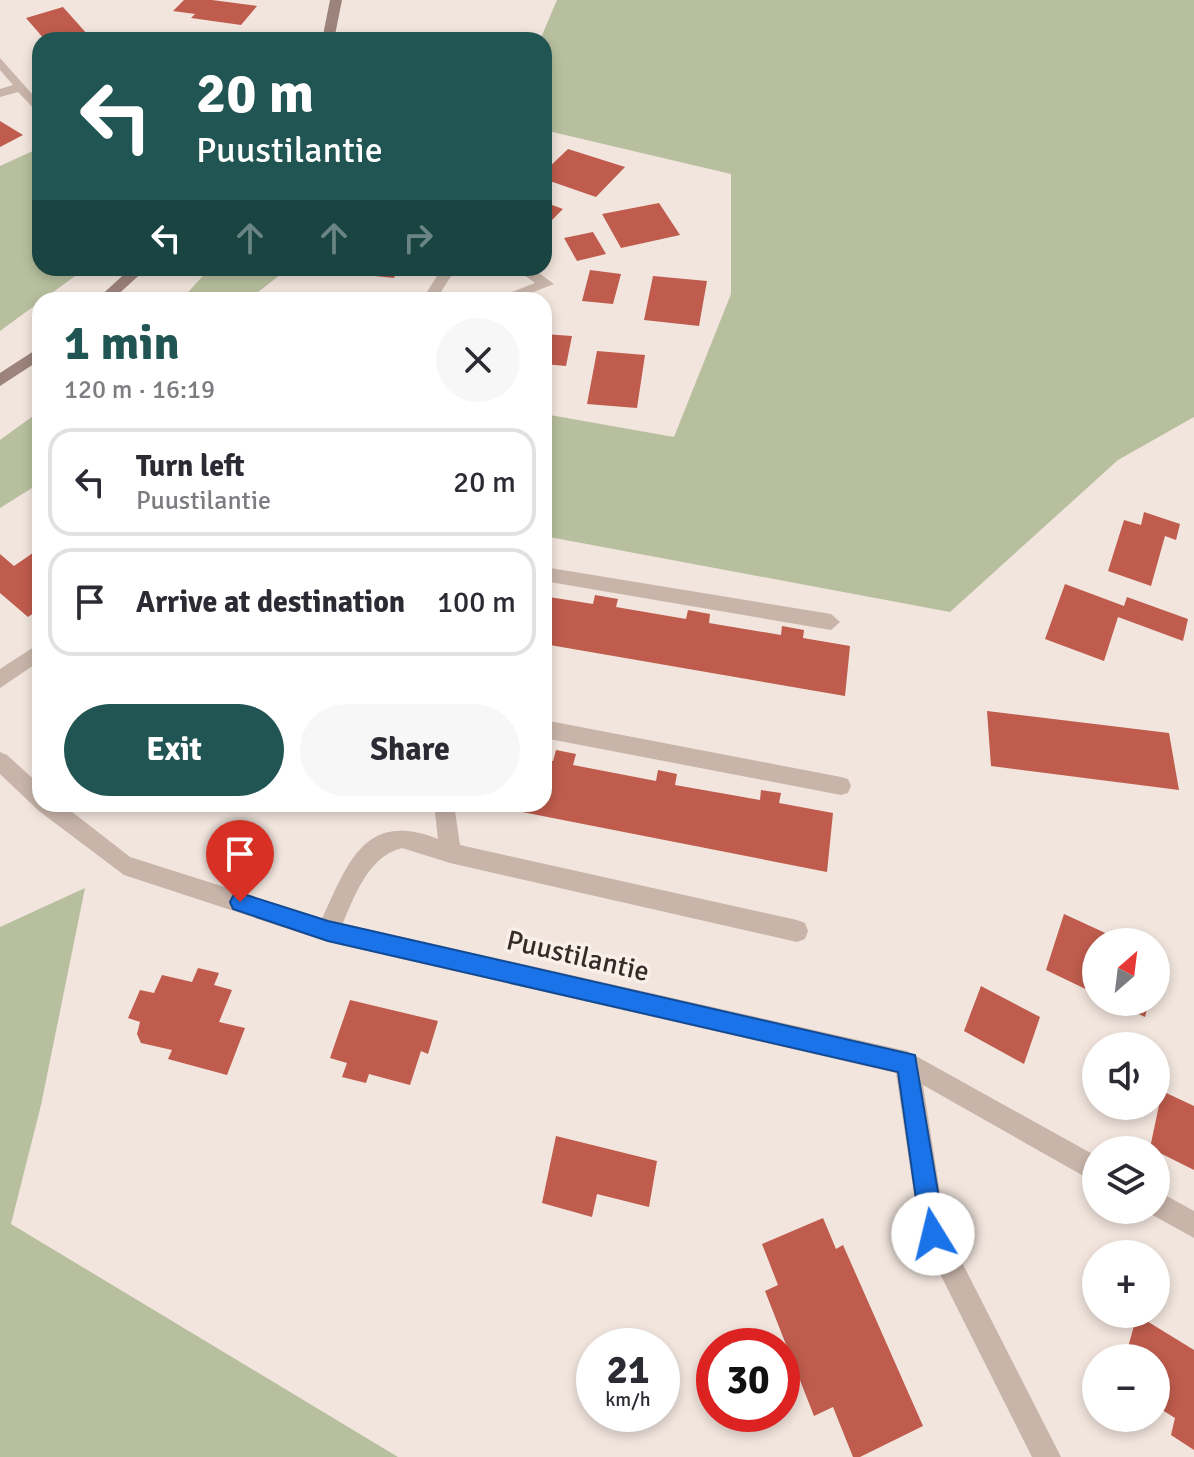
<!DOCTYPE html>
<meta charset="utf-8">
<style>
body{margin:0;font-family:Signika,sans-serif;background:#f7f7f7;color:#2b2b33;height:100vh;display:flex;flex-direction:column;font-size:30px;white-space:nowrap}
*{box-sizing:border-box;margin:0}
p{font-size:26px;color:#7c7c81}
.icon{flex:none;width:44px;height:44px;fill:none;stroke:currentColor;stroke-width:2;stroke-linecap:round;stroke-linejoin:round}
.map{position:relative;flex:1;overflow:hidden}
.sheet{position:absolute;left:32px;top:292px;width:520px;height:520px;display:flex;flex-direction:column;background:#fff;border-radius:24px;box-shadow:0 4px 12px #0003}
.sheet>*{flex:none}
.hud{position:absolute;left:32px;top:32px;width:520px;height:244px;border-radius:24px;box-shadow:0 4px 12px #0003;background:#215553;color:#fff;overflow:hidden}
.needle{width:52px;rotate:28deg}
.buttons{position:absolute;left:1082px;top:928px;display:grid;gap:16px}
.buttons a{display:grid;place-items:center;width:88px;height:88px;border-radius:50%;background:#fff;box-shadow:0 4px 12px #0003;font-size:40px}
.speed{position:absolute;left:576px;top:1328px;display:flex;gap:16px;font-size:40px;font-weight:700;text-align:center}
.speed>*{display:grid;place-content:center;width:104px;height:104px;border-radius:50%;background:#fff;box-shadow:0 4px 12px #0003;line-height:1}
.speed small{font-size:20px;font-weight:400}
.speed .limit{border:12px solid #d22;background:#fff;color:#111}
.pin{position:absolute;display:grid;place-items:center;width:68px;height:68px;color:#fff;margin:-82px -34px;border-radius:50% 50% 50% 0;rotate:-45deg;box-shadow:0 0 8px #0007}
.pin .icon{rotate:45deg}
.me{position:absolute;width:88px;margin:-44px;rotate:351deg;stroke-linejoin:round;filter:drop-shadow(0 0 6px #0008)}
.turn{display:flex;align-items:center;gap:28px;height:168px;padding:0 32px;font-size:36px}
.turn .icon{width:104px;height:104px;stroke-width:2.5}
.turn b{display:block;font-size:56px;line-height:68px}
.lanes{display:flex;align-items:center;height:76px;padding:0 32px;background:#0003;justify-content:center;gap:40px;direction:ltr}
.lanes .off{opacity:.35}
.round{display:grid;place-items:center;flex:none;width:84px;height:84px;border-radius:42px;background:#f7f7f7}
.summary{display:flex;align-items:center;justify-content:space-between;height:136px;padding:0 32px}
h1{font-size:48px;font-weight:800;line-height:60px;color:#215553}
.primary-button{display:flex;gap:16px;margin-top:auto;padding:16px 32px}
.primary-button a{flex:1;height:92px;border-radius:48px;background:#215553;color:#fff;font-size:32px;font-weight:800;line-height:92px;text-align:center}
.primary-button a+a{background:#f7f7f7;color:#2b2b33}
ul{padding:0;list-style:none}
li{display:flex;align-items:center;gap:24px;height:108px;margin:0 16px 12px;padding:0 16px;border:4px solid #e1e1e2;border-radius:24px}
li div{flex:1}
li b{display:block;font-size:30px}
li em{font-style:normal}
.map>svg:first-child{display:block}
</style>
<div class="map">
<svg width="1194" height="1457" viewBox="0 0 1194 1457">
<rect width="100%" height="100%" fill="#f1e5dd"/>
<path fill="#b7bf9e" d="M 557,0 L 1194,0 L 1194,417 L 1118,460 L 950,612 L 544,536 L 544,414 L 674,437 L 731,294 L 731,174 L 544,130 L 544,40 L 540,40 Z
M 37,149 L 40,151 L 40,268 L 86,268 L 0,331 L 0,166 Z
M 210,268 L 289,268 L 248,300 L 181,300 Z
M 40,411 L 40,483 L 0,508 L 0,440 Z
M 85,888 L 41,1105 L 11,1224 L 398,1457 L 0,1457 L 0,927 Z"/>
<path fill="#bf5c4d" d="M 184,0 L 212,0 L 257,6 L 241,25 L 191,18 L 195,14 L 173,11 Z
M 63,7 L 88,35 L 70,40 L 45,40 L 26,18 Z
M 0,121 L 23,135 L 0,147 Z
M 568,149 L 625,167 L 596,197 L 544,179 L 544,172 Z
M 544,202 L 563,209 L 544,228 Z
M 659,203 L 680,235 L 621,248 L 602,214 Z
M 593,232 L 606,254 L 577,261 L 564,238 Z
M 359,268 L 398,268 L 394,278 L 356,274 Z
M 590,270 L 621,274 L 613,304 L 582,301 Z
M 653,276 L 707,281 L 699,326 L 644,320 Z
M 544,334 L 572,336 L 566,366 L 544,364 Z
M 597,351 L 645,355 L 637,408 L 587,404 Z
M 1144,512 L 1180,524 L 1176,540 L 1165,536 L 1151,586 L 1108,571 L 1124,520 L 1141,525 Z
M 40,548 L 40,609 L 28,617 L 0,593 L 0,554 L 14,566 Z
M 1065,584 L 1124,606 L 1127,597 L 1188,619 L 1183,641 L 1118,617 L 1104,661 L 1045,639 Z
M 595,595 L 618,599 L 616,607 L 686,619 L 688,610 L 710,614 L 709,623 L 781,635 L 782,626 L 804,630 L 803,638 L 850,646 L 845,696 L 544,644 L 544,615 L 549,597 L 593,604 Z
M 987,711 L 1169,733 L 1179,790 L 991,766 Z
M 556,750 L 576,754 L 573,765 L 656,781 L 658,770 L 677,774 L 675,785 L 760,800 L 761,790 L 781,793 L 779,803 L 833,813 L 827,872 L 487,805 L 544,804 L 544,759 L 553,761 Z
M 1064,914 L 1125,942 L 1096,942 L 1096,994 L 1046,970 Z
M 198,968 L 219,973 L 214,985 L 232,990 L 219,1022 L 245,1028 L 227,1075 L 168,1059 L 172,1050 L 141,1043 L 137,1034 L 140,1022 L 128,1018 L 140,990 L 154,993 L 162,975 L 192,982 Z
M 981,986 L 1040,1017 L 1024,1064 L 964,1031 Z
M 350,1000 L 438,1021 L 428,1054 L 421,1051 L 410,1085 L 369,1074 L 366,1083 L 342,1077 L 347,1063 L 330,1058 Z
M 1113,1002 L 1149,1002 L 1145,1017 Z
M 1162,1091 L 1194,1106 L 1194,1170 L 1150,1148 Z
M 556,1136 L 657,1161 L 649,1207 L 597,1194 L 592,1217 L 542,1203 Z
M 823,1218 L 836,1249 L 843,1245 L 923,1426 L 860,1457 L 853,1457 L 833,1407 L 814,1416 L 765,1291 L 778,1285 L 762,1244 Z
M 1137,1315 L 1194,1350 L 1194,1450 L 1171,1435 L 1175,1418 L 1156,1406 L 1156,1358 L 1125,1358 Z"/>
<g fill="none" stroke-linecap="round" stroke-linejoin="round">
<path fill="#c8b4a9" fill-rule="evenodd" d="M 544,567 L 831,614 L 840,622 L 831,630 L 544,581 Z
M 544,720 L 841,777 L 848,779 L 851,786 L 848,793 L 841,795 L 544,738 Z
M 434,804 L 454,804 L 460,845 L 797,920 L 805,923 L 808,931 L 805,939 L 797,942 L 450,863 L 402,848 C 364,857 351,907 336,939 L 328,942 L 320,939 L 317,931 L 320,923 C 347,867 362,809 438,839 Z"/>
<path fill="#c8b4a9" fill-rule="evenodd" d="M 0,58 L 40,103 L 40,115 L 18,92 L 0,97 L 0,89 L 13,85 L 0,70 Z
M 442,268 L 456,268 L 436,300 L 422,300 Z
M 515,268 L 532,268 L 554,284 L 513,300 L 491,300 L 535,283 Z
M 40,643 L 40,661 L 0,688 L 0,669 Z
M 0,752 L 7,755 L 40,785 L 40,804 L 62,804 L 130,857 L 328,920 L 907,1051 L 1096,1156 L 1096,1183 L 923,1085 L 946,1231 L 1061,1457 L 1032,1457 L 920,1234 L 896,1073 L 328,942 L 124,875 L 39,811 L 0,774 Z
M 1156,1190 L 1194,1211 L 1194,1238 L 1147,1212 L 1156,1210 Z"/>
<path fill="#9c837b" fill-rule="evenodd" d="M 330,0 L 342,0 L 334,40 L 322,40 Z
M 131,268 L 147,268 L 112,300 L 96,300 Z
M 40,347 L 40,360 L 0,386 L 0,373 Z"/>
</g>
<path fill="#1a73e8" stroke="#114b97" stroke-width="2" d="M 240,893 L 328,921 L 915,1055 L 945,1234 L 941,1242 L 933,1245 L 924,1242 L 921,1234 L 898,1072 L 328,941 L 233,909 L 230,902 L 233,896 Z"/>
<g text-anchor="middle" stroke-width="7" stroke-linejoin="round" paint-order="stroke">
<g font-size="28" fill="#362b29" stroke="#f9f0e9">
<text transform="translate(578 955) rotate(13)" y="10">Puustilantie</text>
</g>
</g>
</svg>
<div class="buttons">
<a><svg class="needle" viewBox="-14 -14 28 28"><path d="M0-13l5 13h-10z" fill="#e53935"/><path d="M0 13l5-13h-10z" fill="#7c7c81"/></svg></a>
<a><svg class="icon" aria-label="sound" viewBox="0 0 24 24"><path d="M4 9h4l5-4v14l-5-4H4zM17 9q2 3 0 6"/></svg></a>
<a><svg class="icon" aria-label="layers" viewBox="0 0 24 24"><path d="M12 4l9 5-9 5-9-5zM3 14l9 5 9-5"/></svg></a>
<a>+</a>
<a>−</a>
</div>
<div class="speed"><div>21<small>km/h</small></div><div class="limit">30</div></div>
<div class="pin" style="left:240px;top:902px;background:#d93025"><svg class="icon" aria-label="arrive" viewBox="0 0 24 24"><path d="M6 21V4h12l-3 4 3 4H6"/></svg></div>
<svg class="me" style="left:933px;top:1234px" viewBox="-20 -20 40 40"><circle r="19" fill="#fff"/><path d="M0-13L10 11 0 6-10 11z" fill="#1a73e8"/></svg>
<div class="hud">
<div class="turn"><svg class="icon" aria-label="left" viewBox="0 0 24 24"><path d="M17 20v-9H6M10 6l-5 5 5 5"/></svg><div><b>20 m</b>Puustilantie</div></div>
<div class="lanes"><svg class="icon" aria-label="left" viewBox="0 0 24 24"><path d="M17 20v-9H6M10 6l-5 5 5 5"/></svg><svg class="icon off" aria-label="ahead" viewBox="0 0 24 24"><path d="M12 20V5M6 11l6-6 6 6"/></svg><svg class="icon off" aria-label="ahead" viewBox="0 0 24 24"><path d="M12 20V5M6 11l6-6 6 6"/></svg><svg class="icon off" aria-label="right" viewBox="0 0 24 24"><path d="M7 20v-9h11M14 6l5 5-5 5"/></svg></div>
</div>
<section class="sheet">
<div class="summary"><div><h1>1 min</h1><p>120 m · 16:19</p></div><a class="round"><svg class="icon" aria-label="close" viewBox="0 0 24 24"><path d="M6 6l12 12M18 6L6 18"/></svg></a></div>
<ul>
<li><svg class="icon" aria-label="left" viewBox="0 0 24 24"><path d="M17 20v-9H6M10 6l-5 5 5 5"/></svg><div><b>Turn left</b><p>Puustilantie</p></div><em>20 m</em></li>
<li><svg class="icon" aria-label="arrive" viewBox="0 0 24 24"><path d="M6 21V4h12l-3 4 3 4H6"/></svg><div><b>Arrive at destination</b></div><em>100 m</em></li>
</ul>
<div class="primary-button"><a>Exit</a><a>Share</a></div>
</section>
</div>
